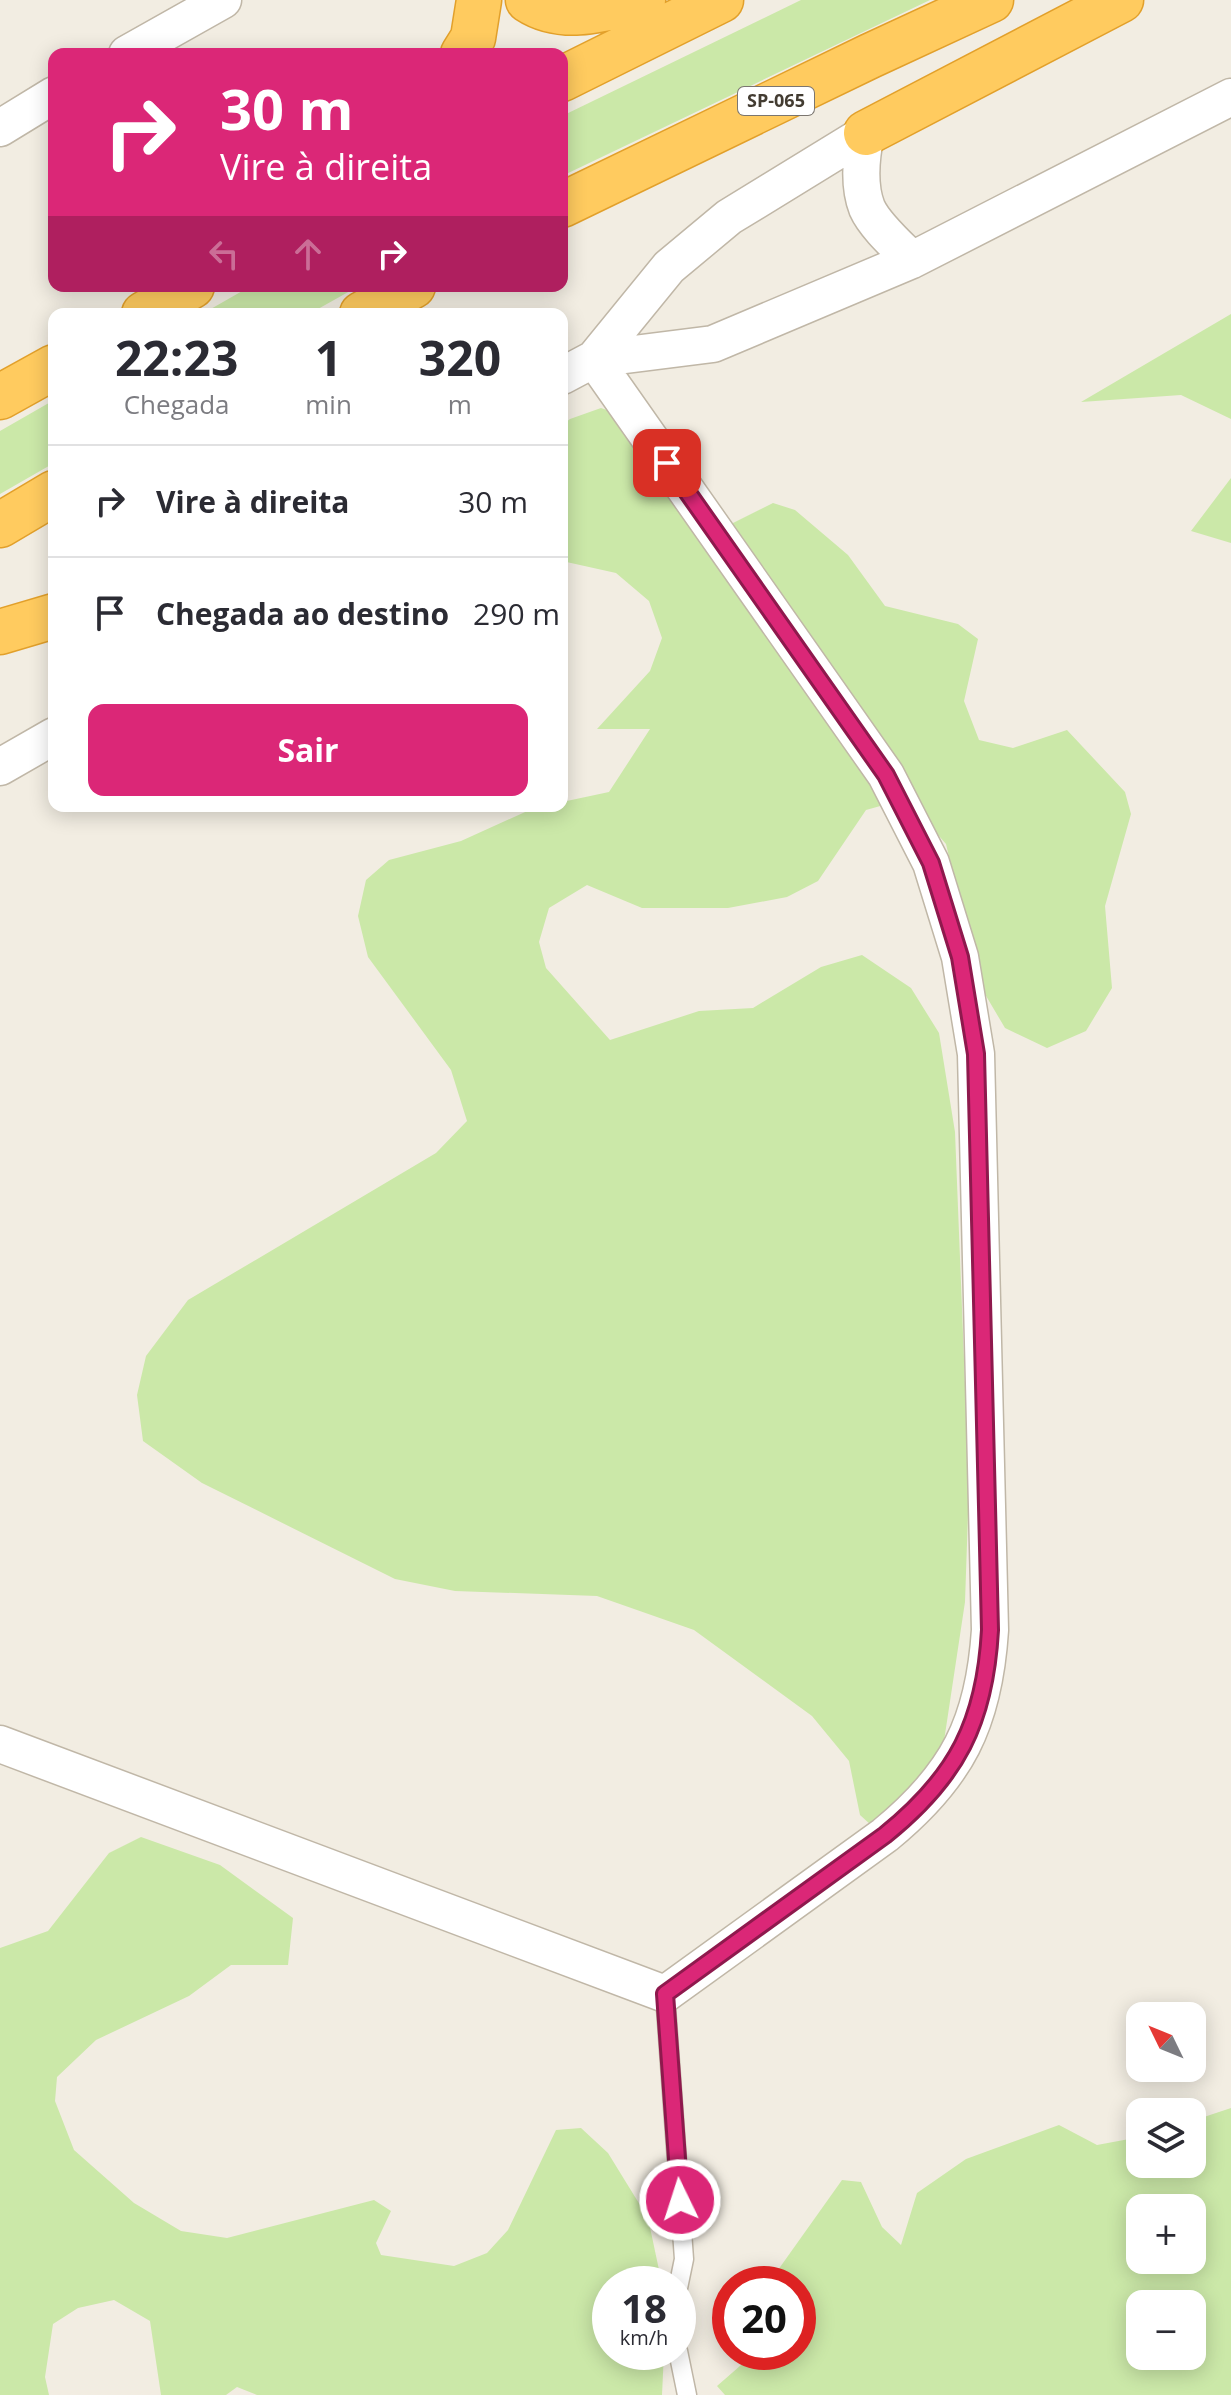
<!DOCTYPE html>
<html lang="pt">
<meta charset="utf-8">
<style>
body{margin:0;font-family:"Open Sans",sans-serif;background:#f2f2f3;color:#2b2b33;height:100vh;display:flex;flex-direction:column;font-size:30px;white-space:nowrap}
*{box-sizing:border-box;margin:0}
p{font-size:26px;color:#7c7c81}
.icon{flex:none;width:44px;height:44px;fill:none;stroke:currentColor;stroke-width:2;stroke-linecap:round;stroke-linejoin:round}
.map{position:relative;flex:1;overflow:hidden}
.panel{position:absolute;left:48px;top:308px;width:520px;height:504px;display:flex;flex-direction:column;background:#fff;border-radius:16px;box-shadow:0 4px 20px #0003}
.panel>*{flex:none}
.hud{position:absolute;left:48px;top:48px;width:520px;height:244px;border-radius:16px;box-shadow:0 4px 20px #0003;background:#db2777;color:#fff;overflow:hidden}
.needle{width:52px;rotate:313deg}
.fabs{position:absolute;left:1126px;top:2002px;display:grid;gap:16px}
.fabs a{display:grid;place-items:center;width:80px;height:80px;border-radius:16px;background:#fff;box-shadow:0 4px 20px #0003;font-size:40px}
.speed{position:absolute;left:592px;top:2266px;display:flex;gap:16px;font-size:40px;font-weight:700;text-align:center}
.speed>*{display:grid;place-content:center;width:104px;height:104px;border-radius:50%;background:#fff;box-shadow:0 4px 20px #0003;line-height:1}
.speed small{font-size:20px;font-weight:400}
.speed .limit{border:12px solid #d22;background:#fff;color:#111}
.pin{position:absolute;display:grid;place-items:center;width:68px;height:68px;color:#fff;margin:-34px;border-radius:16px;box-shadow:0 4px 12px #0006}
.me{position:absolute;width:88px;margin:-44px;rotate:356deg;stroke-linejoin:round;filter:drop-shadow(0 0 6px #0008)}
.turn{display:flex;align-items:center;gap:28px;height:168px;padding:0 40px;font-size:36px}
.turn .icon{width:104px;height:104px;stroke-width:2.5}
.turn b{display:block;font-size:56px;line-height:68px}
.lanes{display:flex;align-items:center;height:76px;padding:0 40px;background:#0003;justify-content:center;gap:40px;direction:ltr}
.lanes .off{opacity:.35}
.eta{display:flex;justify-content:space-evenly;align-items:center;height:136px;text-align:center}
.eta b{font-size:48px;font-weight:700;line-height:56px}
.action{display:flex;gap:16px;margin-top:auto;padding:16px 40px}
.action a{flex:1;height:92px;border-radius:16px;background:#db2777;color:#fff;font-size:32px;font-weight:700;line-height:92px;text-align:center}
ul{padding:0;list-style:none}
li{display:flex;align-items:center;gap:24px;height:112px;padding:0 40px;border-top:2px solid #e1e1e2}
li div{flex:1}
li b{display:block;font-size:30px}
li em{font-style:normal}
.map>svg:first-child{display:block}
</style>
<div class="map">
<svg width="1231" height="2395" viewBox="0 0 1231 2395">
<rect width="100%" height="100%" fill="#f2ede2"/>
<path fill="#cbe8a8" fill-rule="evenodd" d="M 801,0 L 930,0 L 562,176 L 562,116 Z
M 251,286 L 359,286 L 309,314 L 202,314 Z
M 1231,314 L 1231,419 L 1181,395 L 1081,402 Z
M 54,400 L 54,463 L 0,494 L 0,431 Z
M 601,408 L 653,426 L 729,525 L 773,503 L 795,510 L 848,555 L 885,606 L 958,624 L 978,639 L 964,701 L 979,740 L 1013,748 L 1067,730 L 1125,792 L 1131,814 L 1105,906 L 1112,988 L 1086,1031 L 1047,1048 L 1005,1028 L 979,984 L 946,844 L 925,820 L 891,803 L 866,810 L 818,881 L 787,897 L 728,908 L 642,908 L 587,885 L 549,908 L 539,942 L 546,968 L 610,1040 L 699,1011 L 753,1008 L 821,967 L 862,955 L 911,988 L 939,1033 L 955,1132 L 969,1485 L 965,1602 L 944,1741 L 912,1795 L 871,1825 L 860,1815 L 849,1761 L 812,1716 L 694,1630 L 597,1596 L 455,1591 L 395,1579 L 202,1483 L 143,1441 L 137,1395 L 146,1356 L 188,1300 L 436,1153 L 467,1121 L 451,1070 L 368,957 L 358,916 L 366,880 L 389,860 L 461,841 L 534,808 L 562,806 L 562,802 L 609,792 L 650,729 L 597,729 L 650,671 L 662,638 L 649,601 L 616,573 L 562,561 L 562,425 L 570,419 Z
M 1231,478 L 1231,543 L 1191,531 Z
M 141,1837 L 220,1865 L 293,1918 L 288,1965 L 231,1965 L 189,1996 L 96,2040 L 57,2077 L 55,2101 L 74,2150 L 134,2203 L 181,2231 L 227,2238 L 374,2200 L 391,2211 L 376,2243 L 381,2255 L 454,2266 L 487,2253 L 508,2230 L 556,2130 L 581,2128 L 608,2153 L 648,2218 L 662,2284 L 610,2284 L 610,2352 L 664,2352 L 662,2395 L 257,2395 L 237,2387 L 226,2395 L 161,2395 L 150,2321 L 114,2300 L 78,2308 L 53,2324 L 45,2377 L 49,2395 L 0,2395 L 0,1948 L 48,1931 L 109,1853 Z
M 1231,2108 L 1231,2395 L 725,2395 L 717,2386 L 756,2352 L 798,2352 L 798,2284 L 775,2284 L 778,2270 L 842,2180 L 861,2182 L 882,2227 L 901,2245 L 917,2193 L 966,2159 L 1059,2125 L 1097,2145 L 1140,2137 L 1140,2164 L 1192,2164 L 1192,2121 ZM 1140,2208 L 1192,2208 L 1192,2260 L 1140,2260 ZM 1192,2304 L 1192,2356 L 1140,2356 L 1140,2304 Z"/>
<g fill="none" stroke-linecap="round" stroke-linejoin="round">
<g stroke="#c0b7a7" stroke-width="21">
<path id="service" d="M 665,1994 L 684,2259 L 678,2288
M 678,2351 L 687,2395"/>
</g>
<g stroke="#c0b7a7" stroke-width="39">
<path id="minor" d="M 127,54 L 223,0
M 0,128 L 54,95
M 866,133 C 861,157 858,185 867,208 C 875,226 898,246 912,260
M 594,359 L 713,344 L 912,260 L 1231,97
M 562,376 L 594,359 L 669,267 L 729,217 L 866,133
M 0,767 L 54,736
M 0,1744 L 665,1994 L 885,1835 C 957,1776 984,1723 990,1630 L 976,1054 L 960,957 L 931,863 L 886,775 L 594,359"/>
</g>
<g stroke="#e2a02b" stroke-width="47">
<path id="motorway" d="M 528,0 C 563,23 606,9 643,0
M 463,54 L 473,38 L 479,0
M 562,79 L 721,0
M 866,133 L 1121,0
M 562,205 L 870,56 L 991,0
M 144,314 L 192,286
M 362,314 L 413,286
M 0,397 L 54,367
M 0,525 L 54,493
M 0,632 L 54,616"/>
</g>
<use href="#service" stroke="#fff" stroke-width="18"/>
<use href="#minor" stroke="#fff" stroke-width="36"/>
<use href="#motorway" stroke="#ffcb5f" stroke-width="44"/>
</g>
<g fill="none" stroke-linecap="round" stroke-linejoin="round">
<g stroke="#8e194d" stroke-width="20">
<path id="route" d="M 667,463 L 886,775 L 931,863 L 960,957 L 976,1054 L 990,1630 C 985,1722 957,1777 885,1835 L 665,1994 L 680,2200"/>
</g>
<use href="#route" stroke="#db2777" stroke-width="14"/>
</g>
<g text-anchor="middle" stroke-width="8" stroke-linejoin="round" paint-order="stroke">
<rect fill="#fff" stroke="#7b7670" stroke-width="2" x="738" y="87" width="76" height="28" rx="6"/>
<g font-size="18" font-weight="bold" fill="#433c32">
<text x="776" y="107">SP-065</text>
</g>
</g>
</svg>
<div class="fabs">
<a><svg class="needle" viewBox="-14 -14 28 28"><path d="M0-13l5 13h-10z" fill="#e53935"/><path d="M0 13l5-13h-10z" fill="#7c7c81"/></svg></a>
<a><svg class="icon" aria-label="layers" viewBox="0 0 24 24"><path d="M12 4l9 5-9 5-9-5zM3 14l9 5 9-5"/></svg></a>
<a>+</a>
<a>−</a>
</div>
<div class="speed"><div>18<small>km/h</small></div><div class="limit">20</div></div>
<div class="pin" style="left:667px;top:463px;background:#d93025"><svg class="icon" aria-label="arrive" viewBox="0 0 24 24"><path d="M6 21V4h12l-3 4 3 4H6"/></svg></div>
<svg class="me" style="left:680px;top:2200px" viewBox="-20 -20 40 40"><circle r="17" fill="#db2777" stroke="#fff" stroke-width="3"/><path d="M0-11L8 9 0 5-8 9z" fill="#fff"/></svg>
<div class="hud">
<div class="turn"><svg class="icon" aria-label="right" viewBox="0 0 24 24"><path d="M7 20v-9h11M14 6l5 5-5 5"/></svg><div><b>30 m</b>Vire à direita</div></div>
<div class="lanes"><svg class="icon off" aria-label="left" viewBox="0 0 24 24"><path d="M17 20v-9H6M10 6l-5 5 5 5"/></svg><svg class="icon off" aria-label="ahead" viewBox="0 0 24 24"><path d="M12 20V5M6 11l6-6 6 6"/></svg><svg class="icon" aria-label="right" viewBox="0 0 24 24"><path d="M7 20v-9h11M14 6l5 5-5 5"/></svg></div>
</div>
<section class="panel">
<div class="eta">
<div><b>22:23</b><p>Chegada</p></div>
<div><b>1</b><p>min</p></div>
<div><b>320</b><p>m</p></div>
</div>
<ul>
<li><svg class="icon" aria-label="right" viewBox="0 0 24 24"><path d="M7 20v-9h11M14 6l5 5-5 5"/></svg><div><b>Vire à direita</b></div><em>30 m</em></li>
<li><svg class="icon" aria-label="arrive" viewBox="0 0 24 24"><path d="M6 21V4h12l-3 4 3 4H6"/></svg><div><b>Chegada ao destino</b></div><em>290 m</em></li>
</ul>
<div class="action"><a>Sair</a></div>
</section>
</div>
